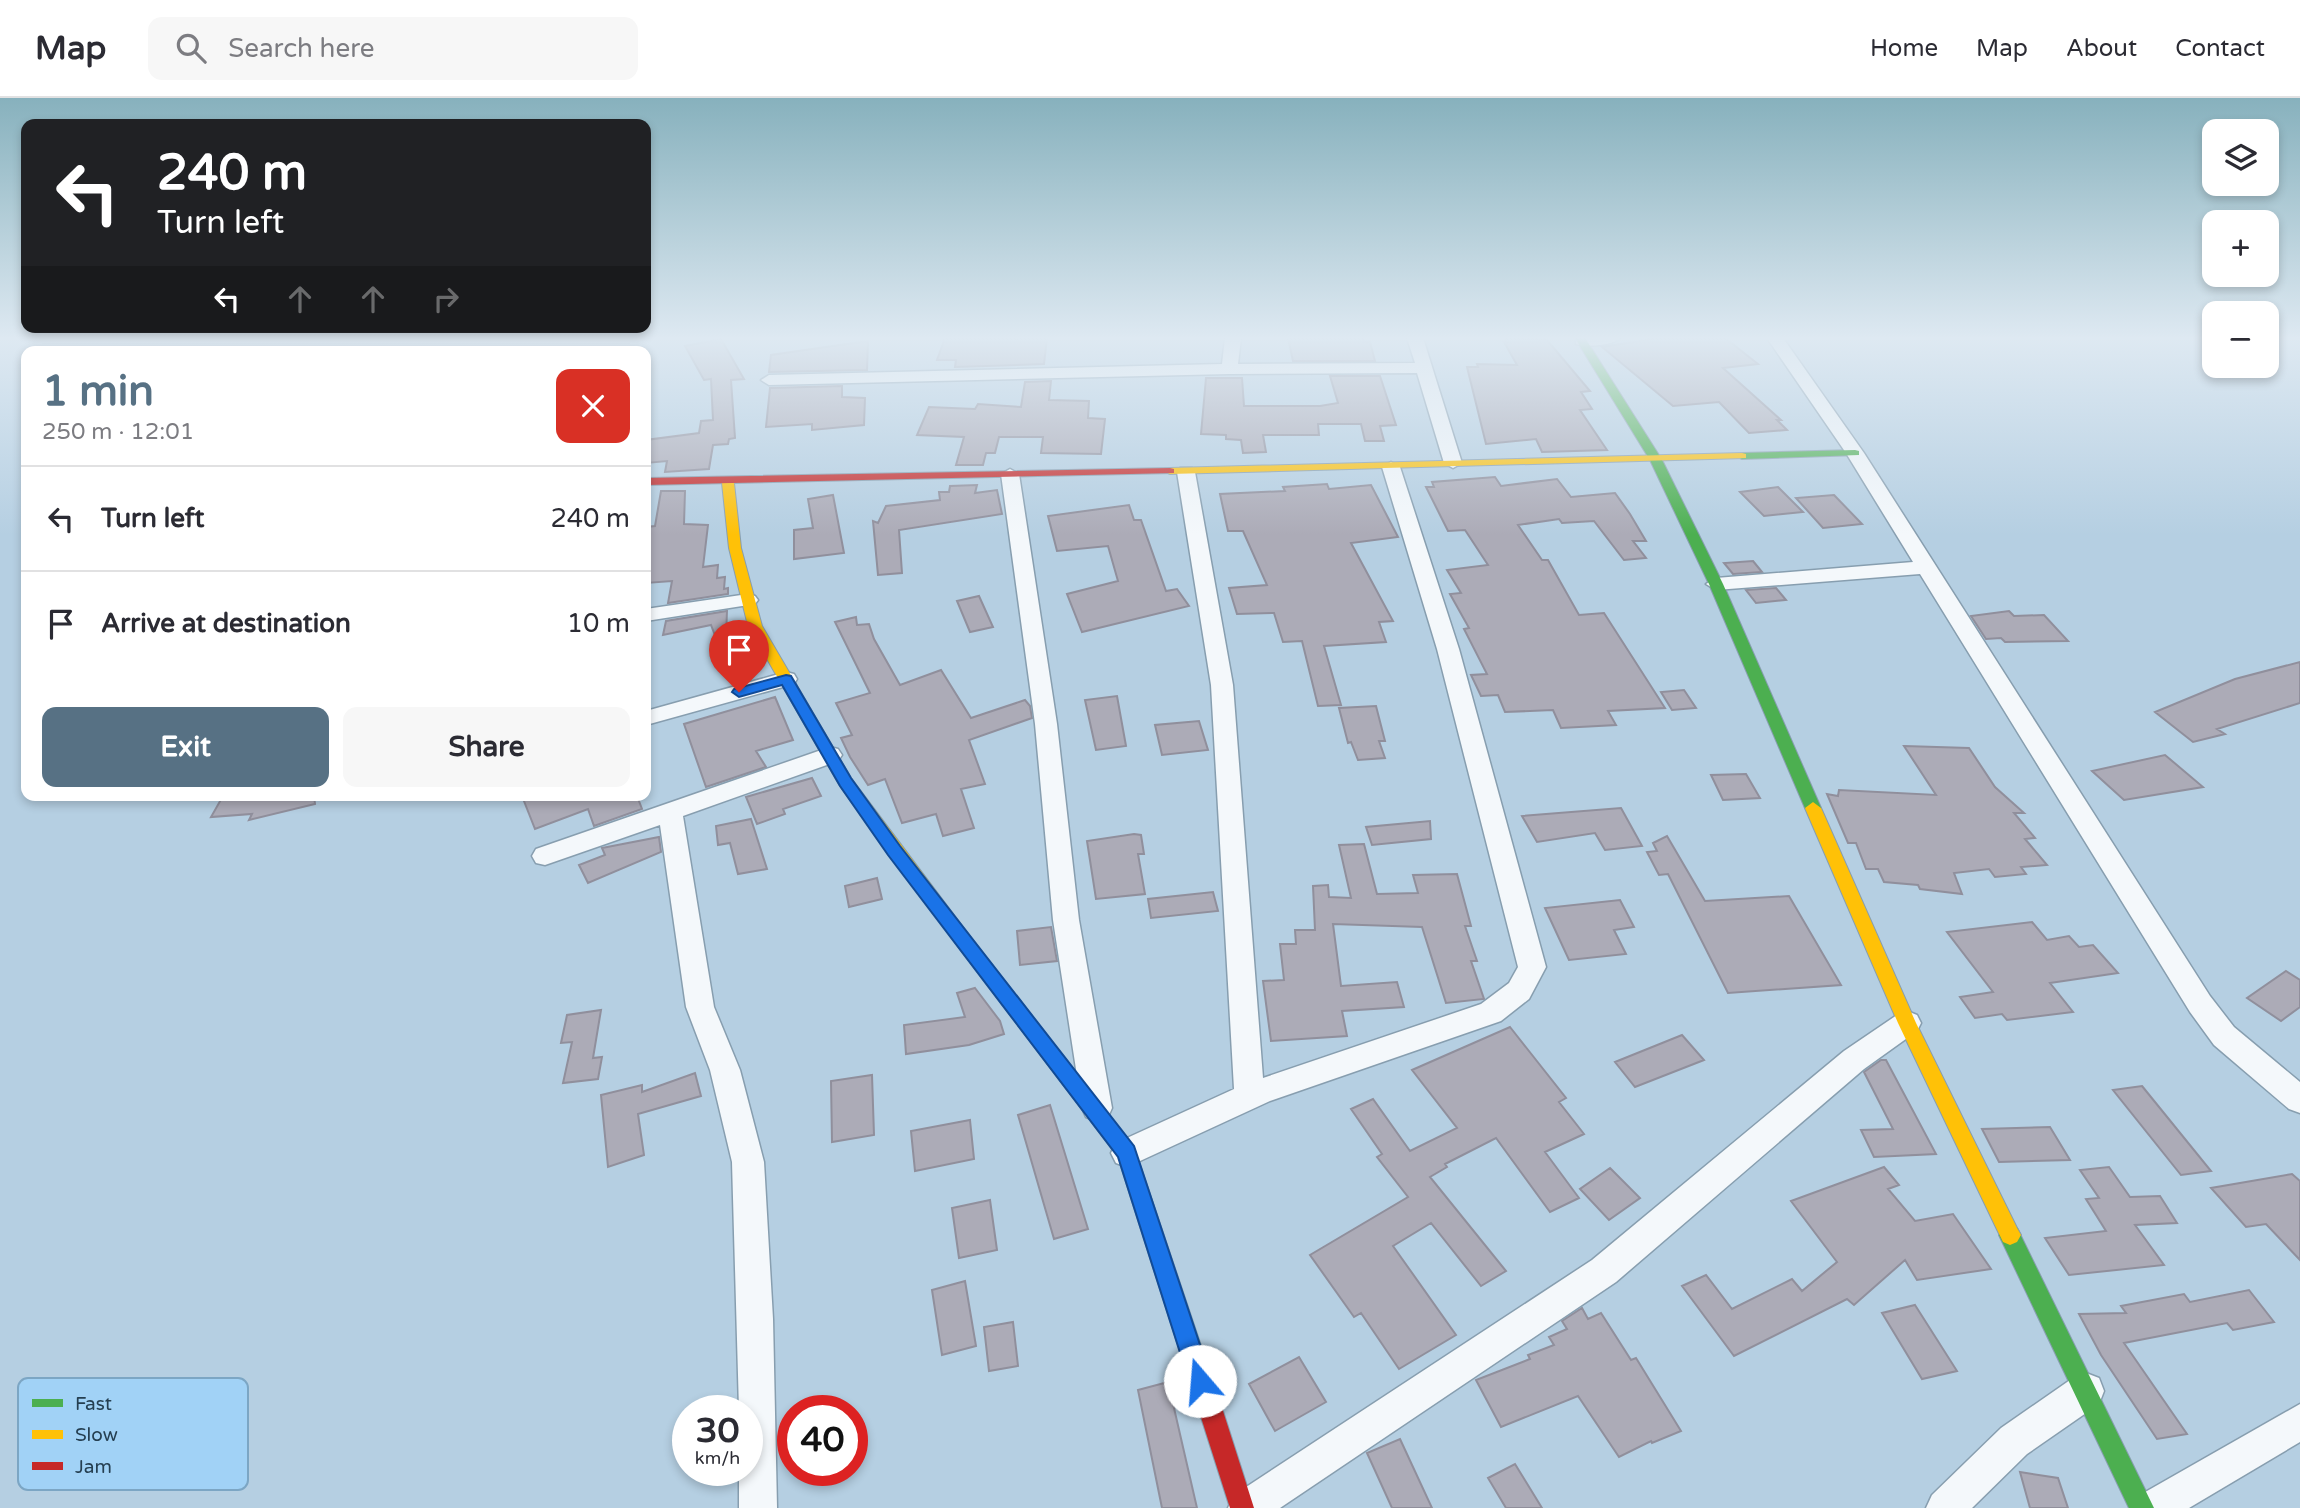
<!DOCTYPE html>
<meta charset="utf-8">
<style>
body{margin:0;font-family:"Varela Round",sans-serif;background:#f7f7f7;color:#2b2b33;height:100vh;display:flex;flex-direction:column;font-size:26px;white-space:nowrap}
*{box-sizing:border-box;margin:0}
p{font-size:23px;color:#7c7c81}
.icon{flex:none;width:38px;height:38px;fill:none;stroke:currentColor;stroke-width:2;stroke-linecap:round;stroke-linejoin:round}
.map{position:relative;flex:1;overflow:hidden}
.drawer{position:absolute;left:21px;top:248px;width:630px;height:455px;display:flex;flex-direction:column;background:#fff;border-radius:14px;box-shadow:0 4px 10px #0003}
.drawer>*{flex:none}
.guide{position:absolute;left:21px;top:21px;width:630px;height:214px;border-radius:14px;box-shadow:0 4px 10px #0003;background:#202124;color:#fff;overflow:hidden}
.buttons{position:absolute;left:2202px;top:21px;display:grid;gap:14px}
.buttons a{display:grid;place-items:center;width:77px;height:77px;border-radius:14px;background:#fff;box-shadow:0 4px 10px #0003;font-size:35px}
.speed{position:absolute;left:672px;top:1297px;display:flex;gap:14px;font-size:35px;font-weight:700;text-align:center}
.speed>*{display:grid;place-content:center;width:91px;height:91px;border-radius:50%;background:#fff;box-shadow:0 4px 10px #0003;line-height:1}
.speed small{font-size:18px;font-weight:400}
.speed .limit{border:10px solid #d22;background:#fff;color:#111}
.pin{position:absolute;display:grid;place-items:center;width:60px;height:60px;color:#fff;margin:-72px -30px;border-radius:50% 50% 50% 0;rotate:-45deg;box-shadow:0 0 7px #0007}
.pin .icon{rotate:45deg}
.me{position:absolute;width:77px;margin:-38px;rotate:342deg;stroke-linejoin:round;filter:drop-shadow(0 0 5px #0008)}
.turn{display:flex;align-items:center;gap:24px;height:147px;padding:0 21px;font-size:32px}
.turn .icon{width:91px;height:91px;stroke-width:2.5}
.turn b{display:block;font-size:49px;line-height:60px}
.lanes{display:flex;align-items:center;height:66px;padding:0 21px;background:#0003;justify-content:center;gap:35px;direction:ltr}
.lanes .off{opacity:.35}
.round{display:grid;place-items:center;flex:none;width:74px;height:74px;border-radius:14px;background:#f7f7f7}
.headline{display:flex;align-items:center;justify-content:space-between;height:119px;padding:0 21px}
h1{font-size:42px;font-weight:700;line-height:52px;color:#577184}
.action{display:flex;gap:14px;margin-top:auto;padding:14px 21px}
.action a{flex:1;height:80px;border-radius:14px;background:#577184;color:#fff;font-size:28px;font-weight:700;line-height:80px;text-align:center}
.action a+a{background:#f7f7f7;color:#2b2b33}
ul{padding:0;list-style:none}
li{display:flex;align-items:center;gap:21px;height:105px;padding:0 21px;border-top:2px solid #e1e1e2}
li div{flex:1}
li b{display:block;font-size:26px}
li em{font-style:normal}
header{display:flex;align-items:center;gap:42px;box-sizing:border-box;height:98px;padding:0 35px;background:#fff;border-bottom:2px solid #e1e1e2}
header strong{font-size:33px}
nav{display:flex;gap:38px;margin-inline-start:auto;font-size:24px}
.search{width:490px;height:63px;background:#f7f7f7;display:flex;align-items:center;gap:18px;box-sizing:border-box;padding:0 24px;border-radius:14px;color:#7c7c81;font-size:26px}
.map>svg:first-child{display:block}
</style>
<header>
<strong>Map</strong>
<div class="search"><svg class="icon" aria-label="search" viewBox="0 0 24 24"><circle cx="10" cy="10" r="6"/><path d="M15 15l6 6"/></svg>Search here</div>
<nav><a>Home</a><a>Map</a><a>About</a><a>Contact</a></nav>
</header>
<div class="map">
<svg width="2300" height="1410" viewBox="0 0 2300 1410">
<rect width="100%" height="100%" fill="#b5cfe2"/>
<path fill="#acabb7" stroke="#908f9c" stroke-width="2" d="M 945,240 L 1047,240 L 1044,266 L 955,269 L 956,262 L 937,262 Z
M 1288,240 L 1362,240 L 1364,244 L 1370,244 L 1375,263 L 1293,263 Z
M 1505,240 L 1547,242 L 1590,293 L 1581,294 L 1592,311 L 1580,312 L 1607,352 L 1542,354 L 1536,341 L 1486,346 L 1467,269 L 1478,269 L 1477,266 L 1517,267 L 1504,244 L 1507,244 Z
M 1658,240 L 1725,240 L 1758,266 L 1723,270 L 1781,322 L 1777,322 L 1787,332 L 1749,335 L 1719,304 L 1673,308 L 1602,249 Z
M 721,241 L 744,281 L 731,282 L 735,340 L 729,341 L 728,346 L 713,347 L 709,371 L 665,374 L 667,363 L 646,365 L 646,342 L 699,335 L 701,323 L 713,322 L 711,281 L 704,282 L 685,248 Z
M 868,243 L 867,272 L 769,274 L 771,257 Z
M 1330,278 L 1380,278 L 1396,327 L 1380,328 L 1384,343 L 1365,343 L 1361,326 L 1318,326 L 1319,337 L 1263,337 L 1266,354 L 1243,355 L 1241,342 L 1226,341 L 1226,337 L 1201,336 L 1206,280 L 1242,280 L 1244,308 L 1320,308 L 1338,305 Z
M 1051,283 L 1049,302 L 1089,303 L 1088,320 L 1105,321 L 1101,356 L 1041,355 L 1043,339 L 999,339 L 995,355 L 986,355 L 983,367 L 956,367 L 964,339 L 917,337 L 929,309 L 975,311 L 978,306 L 1021,309 L 1025,284 Z
M 842,288 L 842,299 L 865,300 L 864,327 L 812,332 L 812,326 L 766,329 L 770,290 Z
M 1495,379 L 1501,388 L 1557,381 L 1571,399 L 1615,395 L 1630,416 L 1646,443 L 1633,443 L 1646,460 L 1624,462 L 1594,423 L 1562,425 L 1559,421 L 1518,427 L 1542,462 L 1548,462 L 1579,517 L 1604,515 L 1665,610 L 1608,613 L 1616,627 L 1561,630 L 1553,612 L 1505,614 L 1498,597 L 1481,598 L 1471,577 L 1487,576 L 1464,531 L 1469,530 L 1450,496 L 1461,495 L 1447,472 L 1488,467 L 1465,432 L 1448,433 L 1426,389 L 1434,389 L 1432,384 Z
M 1327,386 L 1329,391 L 1371,387 L 1398,439 L 1351,445 L 1393,523 L 1379,524 L 1386,544 L 1324,548 L 1341,607 L 1318,608 L 1302,543 L 1283,544 L 1274,515 L 1237,516 L 1229,490 L 1267,487 L 1243,433 L 1228,433 L 1220,396 L 1285,393 L 1283,389 Z
M 977,387 L 975,395 L 997,392 L 1002,416 L 899,432 L 902,475 L 878,477 L 873,423 L 878,425 L 886,408 L 940,402 L 939,394 L 949,394 L 950,388 Z
M 1778,389 L 1803,414 L 1764,418 L 1740,394 Z
M 661,393 L 685,393 L 684,426 L 708,427 L 703,469 L 718,467 L 717,480 L 725,479 L 724,491 L 728,490 L 728,496 L 668,505 L 672,483 L 646,485 L 646,429 L 655,428 Z
M 833,397 L 844,455 L 794,461 L 794,432 L 813,430 L 808,401 Z
M 1834,397 L 1862,426 L 1823,430 L 1796,400 Z
M 1129,407 L 1134,422 L 1141,422 L 1166,493 L 1177,491 L 1189,508 L 1082,534 L 1067,496 L 1118,483 L 1108,448 L 1057,453 L 1048,418 Z
M 1753,463 L 1762,474 L 1733,476 L 1724,465 Z
M 1776,490 L 1786,502 L 1756,505 L 1746,492 Z
M 979,498 L 993,529 L 970,534 L 957,503 Z
M 727,513 L 725,564 L 711,527 L 663,537 L 666,523 Z
M 2009,513 L 2014,518 L 2044,517 L 2068,543 L 2005,544 L 2001,540 L 1986,541 L 1971,518 Z
M 856,519 L 857,527 L 869,526 L 874,541 L 900,587 L 941,572 L 971,620 L 1025,602 L 1030,608 L 1032,620 L 969,642 L 985,686 L 961,691 L 974,730 L 943,738 L 936,716 L 902,725 L 885,681 L 868,687 L 850,659 L 841,640 L 852,637 L 836,605 L 870,595 L 835,524 Z
M 2300,564 L 2300,605 L 2217,631 L 2225,636 L 2193,644 L 2155,614 L 2235,581 Z
M 1684,592 L 1696,610 L 1672,612 L 1661,594 Z
M 1117,598 L 1126,648 L 1096,652 L 1085,602 Z
M 775,599 L 793,642 L 756,653 L 766,669 L 706,689 L 684,626 Z
M 1376,608 L 1385,643 L 1379,643 L 1385,660 L 1358,662 L 1351,644 L 1348,645 L 1339,610 Z
M 1199,623 L 1208,652 L 1162,657 L 1155,627 Z
M 1904,648 L 1969,650 L 1995,689 L 2024,715 L 2014,715 L 2035,740 L 2025,741 L 2047,767 L 2021,769 L 2026,776 L 1995,779 L 1989,771 L 1954,775 L 1962,796 L 1920,791 L 1918,787 L 1884,784 L 1878,771 L 1866,771 L 1856,745 L 1848,745 L 1827,696 L 1838,698 L 1839,692 L 1936,697 Z
M 2165,657 L 2203,689 L 2124,702 L 2092,673 Z
M 1746,676 L 1760,700 L 1723,702 L 1711,677 Z
M 812,680 L 821,698 L 783,711 L 785,716 L 757,726 L 746,699 Z
M 223,698 L 314,698 L 315,706 L 249,722 L 252,716 L 211,719 Z
M 522,698 L 637,698 L 642,711 L 594,728 L 588,711 L 535,731 Z
M 1621,710 L 1642,748 L 1605,752 L 1595,735 L 1537,744 L 1522,718 Z
M 751,721 L 767,771 L 738,776 L 730,745 L 718,747 L 716,728 Z
M 1430,723 L 1431,741 L 1372,747 L 1366,729 Z
M 1134,736 L 1141,737 L 1144,756 L 1138,756 L 1145,796 L 1096,801 L 1087,743 Z
M 1667,738 L 1705,803 L 1789,798 L 1841,887 L 1728,895 L 1668,776 L 1659,777 L 1647,754 L 1657,753 L 1653,745 Z
M 659,739 L 661,754 L 588,785 L 579,767 L 605,757 L 602,750 Z
M 1364,746 L 1377,796 L 1418,795 L 1413,777 L 1457,776 L 1471,828 L 1465,828 L 1477,863 L 1471,863 L 1484,901 L 1446,905 L 1422,829 L 1333,826 L 1341,888 L 1397,884 L 1404,909 L 1342,913 L 1347,938 L 1271,943 L 1263,883 L 1284,882 L 1280,846 L 1296,846 L 1295,832 L 1315,832 L 1313,788 L 1328,787 L 1329,799 L 1351,800 L 1339,747 Z
M 877,780 L 882,801 L 849,809 L 845,788 Z
M 1213,794 L 1218,813 L 1151,820 L 1148,801 Z
M 1620,802 L 1634,829 L 1614,832 L 1626,856 L 1569,862 L 1545,810 Z
M 2032,824 L 2047,842 L 2069,838 L 2079,849 L 2093,847 L 2118,875 L 2050,885 L 2073,914 L 2007,922 L 2002,916 L 1975,920 L 1960,899 L 1993,894 L 1947,834 Z
M 1051,829 L 1057,863 L 1020,867 L 1017,833 Z
M 2286,873 L 2300,882 L 2300,909 L 2281,923 L 2247,900 Z
M 975,890 L 1000,923 L 1004,936 L 969,947 L 906,956 L 904,927 L 965,919 L 957,895 Z
M 601,912 L 593,960 L 602,959 L 598,981 L 563,985 L 572,944 L 561,945 L 567,917 Z
M 1510,929 L 1566,1000 L 1559,1004 L 1584,1036 L 1545,1054 L 1579,1100 L 1550,1114 L 1496,1040 L 1445,1066 L 1447,1069 L 1430,1079 L 1506,1173 L 1481,1188 L 1431,1125 L 1393,1148 L 1456,1237 L 1399,1271 L 1361,1215 L 1354,1219 L 1310,1157 L 1408,1099 L 1377,1059 L 1382,1056 L 1351,1011 L 1373,1001 L 1410,1053 L 1457,1030 L 1412,972 Z
M 1682,937 L 1704,962 L 1635,989 L 1615,964 Z
M 1881,962 L 1886,962 L 1936,1056 L 1874,1059 L 1861,1032 L 1893,1031 L 1864,974 Z
M 695,975 L 701,998 L 638,1016 L 644,1057 L 608,1069 L 601,997 L 642,987 L 642,994 Z
M 872,977 L 874,1037 L 832,1044 L 831,983 Z
M 2142,988 L 2211,1073 L 2181,1077 L 2113,992 Z
M 1050,1007 L 1088,1131 L 1054,1141 L 1018,1017 Z
M 970,1022 L 974,1061 L 915,1073 L 911,1033 Z
M 2050,1029 L 2070,1062 L 1999,1064 L 1982,1031 Z
M 1884,1069 L 1899,1087 L 1888,1091 L 1915,1123 L 1953,1116 L 1991,1171 L 1917,1182 L 1905,1162 L 1854,1207 L 1847,1201 L 1734,1258 L 1682,1188 L 1706,1177 L 1732,1211 L 1792,1181 L 1802,1193 L 1837,1164 L 1791,1103 Z
M 2109,1069 L 2130,1099 L 2160,1098 L 2177,1125 L 2135,1127 L 2164,1167 L 2069,1177 L 2045,1140 L 2106,1133 L 2086,1101 L 2099,1100 L 2080,1072 Z
M 1610,1070 L 1640,1100 L 1609,1122 L 1580,1091 Z
M 2292,1076 L 2300,1083 L 2300,1162 L 2266,1126 L 2246,1129 L 2211,1090 Z
M 990,1102 L 997,1152 L 959,1160 L 952,1110 Z
M 965,1183 L 976,1248 L 942,1257 L 932,1192 Z
M 2249,1192 L 2274,1224 L 2233,1232 L 2227,1225 L 2124,1245 L 2187,1336 L 2157,1341 L 2101,1257 L 2079,1216 L 2126,1215 L 2121,1208 L 2184,1196 L 2190,1204 Z
M 1915,1207 L 1957,1273 L 1922,1281 L 1882,1215 Z
M 1582,1210 L 1588,1221 L 1601,1215 L 1631,1262 L 1636,1260 L 1681,1333 L 1652,1345 L 1651,1343 L 1619,1359 L 1578,1298 L 1501,1329 L 1476,1282 L 1530,1261 L 1528,1257 L 1554,1247 L 1549,1239 L 1567,1231 L 1562,1223 Z
M 1013,1224 L 1018,1268 L 989,1273 L 984,1229 Z
M 1299,1259 L 1326,1304 L 1275,1333 L 1249,1286 Z
M 1168,1284 L 1197,1410 L 1162,1410 L 1138,1292 Z
M 1400,1341 L 1432,1410 L 1392,1410 L 1367,1355 Z
M 1515,1366 L 1542,1410 L 1506,1410 L 1488,1380 Z
M 2020,1374 L 2058,1380 L 2068,1410 L 2030,1410 Z"/>
<g fill="none" stroke-linecap="round" stroke-linejoin="round">
<g stroke="#879eaf" stroke-width="3">
<path id="street" d="M 1225,240 L 1241,240 L 1238,266 L 1415,265 L 1407,240 L 1423,240 L 1462,365 L 1453,370 L 1444,365 L 1417,275 L 1229,276 L 769,287 L 761,282 L 769,277 L 1222,266 Z
M 1576,240 L 1620,240 C 1611,248 1589,249 1576,246 Z
M 1767,240 L 1783,240 L 1864,355 L 2210,898 L 2234,929 L 2300,984 L 2300,1015 L 2289,1011 L 2214,947 L 2190,914 L 1920,476 L 1716,492 L 1706,486 L 1716,480 L 1913,464 L 1846,355 Z
M 1391,364 L 1400,369 L 1459,551 L 1546,869 L 1529,901 L 1501,923 L 1270,1003 L 1127,1069 L 1116,1065 L 1111,1055 L 1116,1045 L 1234,991 L 1211,587 L 1177,374 L 1180,370 L 1192,370 L 1195,374 L 1233,587 L 1263,980 L 1481,906 L 1509,885 L 1518,869 L 1437,551 L 1382,369 Z
M 1010,371 L 1019,376 L 1057,626 L 1079,822 L 1112,1010 L 1108,1019 L 1097,1023 L 1086,1019 L 1082,1010 L 1053,822 L 1035,626 L 1001,376 Z
M 748,496 L 755,498 L 758,502 L 755,506 L 646,523 L 646,511 Z
M 786,574 L 794,576 L 797,581 L 794,586 L 646,627 L 646,613 Z
M 830,649 L 838,651 L 842,657 L 838,663 L 683,718 L 714,909 L 740,972 L 764,1064 L 773,1221 L 777,1410 L 739,1410 L 739,1372 L 747,1372 L 747,1312 L 739,1312 L 732,1064 L 710,972 L 686,909 L 660,727 L 545,767 L 536,765 L 532,758 L 536,751 Z
M 1907,913 L 1917,917 L 1921,925 L 1917,933 L 1864,971 L 1616,1184 L 1280,1410 L 1228,1410 L 1234,1397 L 1592,1162 L 1844,953 L 1897,917 Z
M 2086,1275 L 2099,1280 L 2104,1293 L 2099,1306 L 2027,1356 L 1972,1410 L 1926,1410 L 1932,1397 L 2001,1330 L 2073,1280 Z
M 2300,1306 L 2300,1344 L 2189,1410 L 2134,1410 L 2140,1397 Z"/>
</g>
<g stroke="#879eaf" stroke-width="2">
<path id="fast" d="M 1575,240 L 1585,240 L 1662,362 L 1723,486 L 1821,710 L 1819,714 L 1813,716 L 1805,710 L 1709,486 L 1650,362 Z
M 1855,352 L 1859,353 L 1859,357 L 1742,361 L 1736,358 L 1742,355 Z
M 966,839 L 972,841 L 1134,1049 L 1222,1310 L 1218,1318 L 1210,1322 L 1202,1318 L 1198,1310 L 1118,1059 L 960,851 L 957,846 L 960,841 Z
M 2010,1127 L 2017,1130 L 2154,1410 L 2129,1410 L 1999,1137 L 2003,1130 Z"/>
</g>
<g stroke="#879eaf" stroke-width="2">
<path id="slow" d="M 1742,355 L 1746,356 L 1746,360 L 1170,376 L 1164,373 L 1170,370 Z
M 728,381 L 734,385 L 741,450 L 762,528 L 851,680 L 972,841 L 975,846 L 972,851 L 966,853 L 960,851 L 840,688 L 748,528 L 729,450 L 722,385 Z
M 1813,704 L 1821,710 L 1916,925 L 2017,1130 L 2021,1137 L 2017,1144 L 2010,1147 L 2003,1144 L 1898,925 L 1805,710 Z"/>
</g>
<g stroke="#879eaf" stroke-width="2">
<path id="jam" d="M 1170,370 L 1174,371 L 1174,375 L 646,387 L 646,380 Z
M 1210,1298 L 1218,1302 L 1222,1310 L 1254,1410 L 1230,1410 L 1198,1310 L 1202,1302 Z"/>
</g>
<use href="#street" fill="#f4f8fb" fill-rule="evenodd"/>
<use href="#fast" fill="#4caf50" fill-rule="evenodd"/>
<use href="#slow" fill="#ffc107" fill-rule="evenodd"/>
<use href="#jam" fill="#c62828" fill-rule="evenodd"/>
</g>
<linearGradient id="sky" x2="0" y2="1"><stop stop-color="#87b1bd"/><stop offset="0.55" stop-color="#dee9f2"/><stop offset="1" stop-color="#dee9f2" stop-opacity="0"/></linearGradient>
<rect width="2300" height="437" fill="url(#sky)"/>
<path fill="#1a73e8" stroke="#114b97" stroke-width="2" d="M 786,577 L 791,578 L 851,680 L 900,748 L 1134,1048 L 1212,1283 L 1209,1291 L 1200,1295 L 1192,1291 L 1189,1283 L 1118,1059 L 888,757 L 840,688 L 782,587 L 739,599 L 732,594 L 734,591 Z"/>
<rect x="18" y="1280" width="230" height="112" rx="10" fill="#a1d2f6" stroke="#7ca6c4" stroke-width="2"/>
<rect x="32" y="1301" width="31" height="8" fill="#4caf50"/>
<rect x="32" y="1332" width="31" height="9" fill="#ffc107"/>
<rect x="32" y="1364" width="31" height="8" fill="#c62828"/>
<g font-size="19" fill="#253f51">
<text x="75" y="1312">Fast</text>
<text x="75" y="1343">Slow</text>
<text x="75" y="1375">Jam</text>
</g>
</svg>
<div class="buttons">
<a><svg class="icon" aria-label="layers" viewBox="0 0 24 24"><path d="M12 4l9 5-9 5-9-5zM3 14l9 5 9-5"/></svg></a>
<a>+</a>
<a>−</a>
</div>
<div class="speed"><div>30<small>km/h</small></div><div class="limit">40</div></div>
<div class="pin" style="left:739px;top:594px;background:#d93025"><svg class="icon" aria-label="arrive" viewBox="0 0 24 24"><path d="M6 21V4h12l-3 4 3 4H6"/></svg></div>
<svg class="me" style="left:1200px;top:1283px" viewBox="-20 -20 40 40"><circle r="19" fill="#fff"/><path d="M0-13L10 11 0 6-10 11z" fill="#1a73e8"/></svg>
<div class="guide">
<div class="turn"><svg class="icon" aria-label="left" viewBox="0 0 24 24"><path d="M17 20v-9H6M10 6l-5 5 5 5"/></svg><div><b>240 m</b>Turn left</div></div>
<div class="lanes"><svg class="icon" aria-label="left" viewBox="0 0 24 24"><path d="M17 20v-9H6M10 6l-5 5 5 5"/></svg><svg class="icon off" aria-label="ahead" viewBox="0 0 24 24"><path d="M12 20V5M6 11l6-6 6 6"/></svg><svg class="icon off" aria-label="ahead" viewBox="0 0 24 24"><path d="M12 20V5M6 11l6-6 6 6"/></svg><svg class="icon off" aria-label="right" viewBox="0 0 24 24"><path d="M7 20v-9h11M14 6l5 5-5 5"/></svg></div>
</div>
<section class="drawer">
<div class="headline"><div><h1>1 min</h1><p>250 m · 12:01</p></div><a class="round" style="background:#d93025;color:#fff"><svg class="icon" aria-label="close" viewBox="0 0 24 24"><path d="M6 6l12 12M18 6L6 18"/></svg></a></div>
<ul>
<li><svg class="icon" aria-label="left" viewBox="0 0 24 24"><path d="M17 20v-9H6M10 6l-5 5 5 5"/></svg><div><b>Turn left</b></div><em>240 m</em></li>
<li><svg class="icon" aria-label="arrive" viewBox="0 0 24 24"><path d="M6 21V4h12l-3 4 3 4H6"/></svg><div><b>Arrive at destination</b></div><em>10 m</em></li>
</ul>
<div class="action"><a>Exit</a><a>Share</a></div>
</section>
</div>
